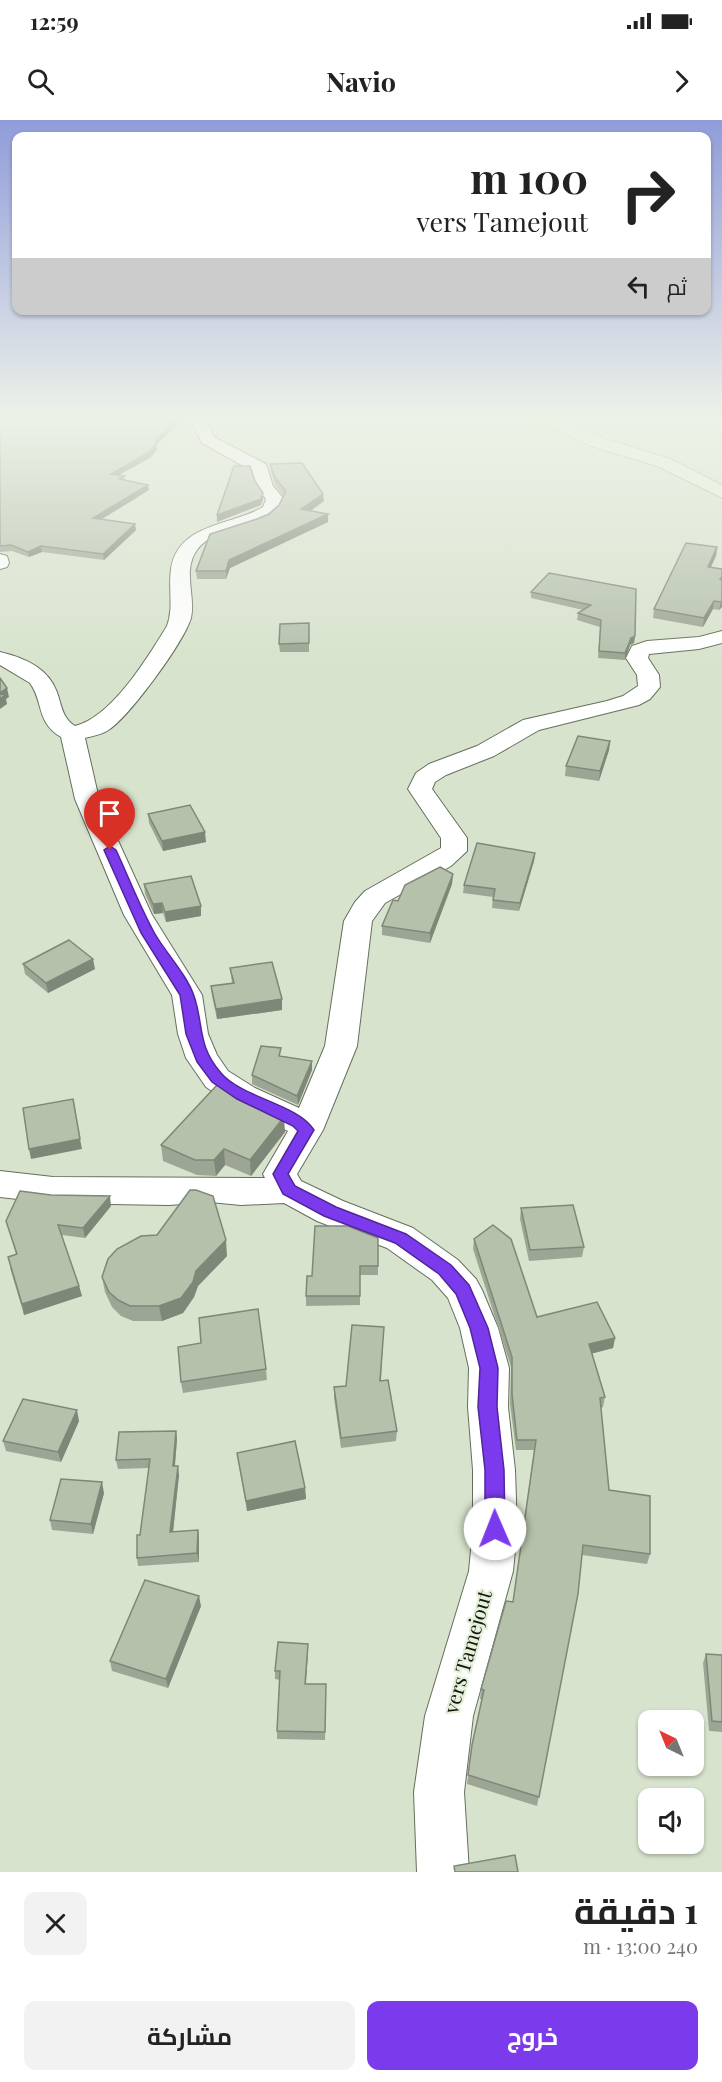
<!DOCTYPE html>
<html lang="ar">
<meta charset="utf-8">
<style>
body{margin:0;font-family:"Playfair Display",Cairo,serif;background:#f2f2f2;color:#222;direction:rtl;height:100vh;display:flex;flex-direction:column;font-size:22px;white-space:nowrap}
*{box-sizing:border-box;margin:0}
p{font-size:20px;color:#767676}
.icon{flex:none;width:33px;height:33px;fill:none;stroke:currentColor;stroke-width:2;stroke-linecap:round;stroke-linejoin:round}
.map{position:relative;height:1752px;overflow:hidden;direction:ltr}
.sheet{display:flex;flex-direction:column;background:#fff;flex:1}
.sheet>*{flex:none}
.top-card{position:absolute;left:12px;top:12px;width:699px;height:183px;border-radius:12px;box-shadow:0 2px 4px #0004;direction:rtl;background:#fff;color:#222;overflow:hidden}
.needle{width:39px;rotate:317deg}
.controls{position:absolute;left:638px;top:1590px;display:grid;gap:12px}
.controls a{display:grid;place-items:center;width:66px;height:66px;border-radius:12px;background:#fff;box-shadow:0 2px 4px #0004;font-size:30px}
.pin{position:absolute;display:grid;place-items:center;width:51px;height:51px;color:#fff;margin:-62px -26px;border-radius:50% 50% 50% 0;rotate:-45deg;box-shadow:0 0 6px #0007}
.pin .icon{rotate:45deg}
.me{position:absolute;width:66px;margin:-33px;rotate:359deg;stroke-linejoin:round;filter:drop-shadow(0 0 4px #0008)}
.turn{display:flex;align-items:center;gap:21px;height:126px;padding:0 24px;font-size:27px}
.turn .icon{width:78px;height:78px;stroke-width:2.5}
.turn b{display:block;font-size:42px;line-height:51px}
.then{display:flex;align-items:center;height:57px;padding:0 24px;background:#0003;gap:12px;font-size:22px}
.round{display:grid;place-items:center;flex:none;width:63px;height:63px;border-radius:12px;background:#f2f2f2}
.summary{display:flex;align-items:center;justify-content:space-between;height:102px;padding:0 24px}
h1{font-size:36px;font-weight:700;line-height:45px}
.action{display:flex;gap:12px;margin-top:auto;padding:12px 24px}
.action a{flex:1;height:69px;border-radius:12px;background:#7c3aed;color:#fff;font-size:24px;font-weight:700;line-height:69px;text-align:center}
.action a+a{background:#f2f2f2;color:#222}
.status{display:flex;justify-content:space-between;align-items:center;height:42px;padding:0 30px;background:#fff;direction:ltr}
.status svg{height:16px;fill:currentColor}
header{display:flex;justify-content:space-between;align-items:center;height:78px;padding:0 24px;background:#fff;font-size:27px;font-weight:700}
.map>svg:first-child{display:block}
</style>
<div class="status"><b>12:59</b><svg viewBox="0 0 49 12"><path d="M0 12V9h3v3zM5 12V6h3v6zM10 12V3h3v9zM15 12V0h3v12zM26 1h20v11H26zM47 4h2v5h-2z"/></svg></div>
<header><svg class="icon" aria-label="forward" viewBox="0 0 24 24"><path d="M9 5l7 7-7 7"/></svg>Navio<svg class="icon" aria-label="search" viewBox="0 0 24 24"><circle cx="10" cy="10" r="6"/><path d="M15 15l6 6"/></svg></header>
<div class="map">
<svg width="722" height="1752" viewBox="0 0 722 1752">
<rect width="100%" height="100%" fill="#d8e3cd"/>
<g fill="none" stroke-linecap="round" stroke-linejoin="round">
<g stroke="#656f5c" stroke-width="2">
<path id="street" d="M 188,296 L 204,296 L 214,317 L 266,344 L 273,366 L 284,379 C 270,419 219,400 197,430 C 182,451 196,476 191,498 C 184,522 128,599 107,611 C 100,615 92,616 85,618 L 99,679 L 152,795 L 202,875 L 208,914 L 217,935 L 228,951 L 255,968 L 299,988 L 325,926 L 344,801 L 355,782 L 365,771 L 441,728 L 441,718 L 408,669 L 416,653 L 429,644 L 477,626 L 523,600 L 607,581 L 623,576 L 638,566 L 637,555 L 626,538 L 632,526 L 647,521 L 699,517 L 722,511 L 722,523 L 699,529 L 649,534 L 648,538 L 659,555 L 660,567 L 650,579 L 639,585 L 539,610 L 494,636 L 446,655 L 435,662 L 432,669 L 467,718 L 467,731 L 451,746 L 385,783 L 372,801 L 357,926 L 323,1010 L 297,1054 L 301,1061 L 343,1081 L 413,1108 L 458,1140 L 476,1159 L 482,1170 L 498,1208 L 509,1248 L 508,1287 L 515,1350 L 517,1409 L 513,1451 L 473,1596 L 464,1672 L 469,1752 L 417,1752 L 414,1672 L 425,1596 L 469,1451 L 473,1409 L 473,1350 L 468,1287 L 469,1248 L 460,1208 L 448,1178 L 432,1160 L 387,1128 L 317,1101 L 284,1083 L 241,1085 L 210,1082 L 169,1085 L 53,1083 L 0,1077 L 0,1051 L 53,1057 L 265,1058 L 263,1054 L 288,1011 L 231,984 L 206,967 L 186,938 L 178,914 L 172,875 L 124,795 L 75,679 L 61,617 C 36,602 44,583 30,563 L 0,545 L 0,532 C 22,537 47,547 56,570 C 62,584 61,597 75,606 C 112,597 148,537 167,506 C 174,487 168,469 171,449 C 178,403 231,406 263,387 L 266,379 L 257,367 L 252,351 L 202,323 Z
M 0,434 L 7,436 L 9,443 L 7,447 L 0,449 Z"/>
</g>
<g stroke="#656f5c" stroke-width="1">
<path id="secondary" d="M 509,296 L 543,296 L 564,300 L 603,318 L 671,339 L 722,365 L 722,378 L 659,347 L 591,326 L 553,308 L 511,300 Z"/>
</g>
<use href="#street" fill="#fff" fill-rule="evenodd"/>
<use href="#secondary" fill="#e8f4da" fill-rule="evenodd"/>
</g>
<path fill="#9da694" d="M 0,296 L 154,297 L 184,296 L 184,299 L 157,324 L 157,330 L 150,338 L 119,355 L 124,356 L 125,360 L 149,370 L 101,399 L 136,410 L 104,440 L 42,432 L 29,437 L 12,431 L 0,432 Z
M 270,344 L 324,381 L 310,391 L 328,402 L 230,448 L 226,459 L 197,459 L 196,451 L 279,385 L 284,376 L 275,365 L 271,351 Z
M 717,427 L 716,436 L 711,447 L 722,449 L 722,487 L 719,490 L 713,489 L 703,507 L 653,498 L 654,489 Z
M 549,453 L 635,516 L 634,523 L 630,525 L 625,540 L 598,538 L 600,507 L 577,500 L 578,493 L 583,490 L 531,478 L 531,472 Z
M 309,503 L 309,532 L 280,532 L 279,524 Z
M 610,621 L 609,630 L 599,661 L 565,656 L 566,646 Z
M 148,694 L 206,722 L 163,731 L 149,703 Z
M 535,733 L 534,741 L 519,791 L 492,788 L 493,777 L 463,773 L 464,765 Z
M 453,754 L 452,764 L 430,823 L 382,815 L 382,806 L 398,781 Z
M 144,764 L 201,786 L 201,796 L 166,802 L 163,793 L 154,794 L 145,774 Z
M 23,844 L 95,849 L 48,873 L 25,854 Z
M 230,848 L 282,879 L 282,890 L 217,899 L 212,876 L 211,866 L 232,863 Z
M 282,936 L 312,941 L 312,950 L 298,985 L 252,964 L 252,955 Z
M 285,1012 L 251,1056 L 225,1045 L 216,1056 L 197,1055 L 163,1041 L 161,1025 Z
M 111,1086 L 85,1118 L 62,1115 L 82,1176 L 24,1195 L 10,1148 L 16,1134 L 6,1101 Z
M 521,1088 L 584,1127 L 582,1137 L 529,1141 L 520,1099 Z
M 378,1118 L 378,1155 L 360,1155 L 360,1185 L 306,1186 L 306,1176 L 312,1156 Z
M 474,1119 L 537,1197 L 615,1218 L 613,1228 L 592,1233 L 605,1277 L 603,1287 L 601,1288 L 609,1370 L 650,1434 L 647,1444 L 582,1435 L 578,1474 L 537,1686 L 467,1664 L 472,1625 L 482,1579 L 480,1579 L 481,1569 L 513,1482 L 534,1330 L 516,1330 L 510,1284 L 511,1247 L 473,1129 Z
M 227,1136 L 198,1166 L 194,1177 L 183,1193 L 162,1201 L 133,1201 L 121,1196 L 112,1187 L 105,1172 L 102,1157 Z
M 383,1218 L 381,1261 L 397,1311 L 396,1321 L 341,1328 L 334,1278 L 334,1267 L 346,1266 Z
M 266,1249 L 267,1260 L 183,1273 L 181,1262 Z
M 79,1301 L 61,1342 L 6,1331 L 3,1321 Z
M 176,1311 L 177,1319 L 175,1346 L 179,1355 L 173,1412 L 198,1410 L 199,1419 L 199,1442 L 138,1446 L 137,1438 L 149,1348 L 118,1349 L 116,1340 Z
M 237,1333 L 305,1368 L 306,1379 L 247,1391 Z
M 104,1373 L 93,1414 L 52,1410 L 50,1400 Z
M 201,1486 L 168,1568 L 112,1551 L 110,1541 Z
M 308,1532 L 306,1564 L 326,1564 L 325,1620 L 277,1619 L 277,1611 L 280,1560 L 275,1559 L 275,1551 Z
M 706,1534 L 722,1535 L 722,1612 L 709,1611 L 703,1543 Z"/>
<path fill="#7f8778" d="M 181,296 L 184,296 L 184,299 L 157,324 L 157,330 L 150,338 L 111,359 L 111,354 L 156,319 Z
M 148,365 L 149,370 L 94,404 L 93,398 Z
M 263,373 L 263,379 L 261,385 L 217,402 L 217,395 Z
M 323,374 L 324,381 L 302,397 L 301,389 Z
M 328,394 L 328,402 L 230,448 L 226,459 L 226,451 L 229,440 Z
M 135,404 L 136,410 L 104,440 L 103,434 Z
M 41,426 L 42,432 L 29,437 L 28,432 Z
M 717,427 L 716,436 L 707,455 L 708,447 Z
M 714,481 L 713,489 L 703,507 L 704,498 Z
M 722,481 L 722,487 L 719,490 L 721,482 Z
M 635,516 L 634,523 L 630,525 L 625,540 L 625,533 L 631,518 Z
M 7,568 L 9,577 L 6,579 L 7,584 L 0,589 L 0,573 Z
M 610,621 L 609,630 L 599,661 L 600,651 Z
M 205,712 L 206,722 L 163,731 L 162,721 Z
M 535,733 L 534,741 L 519,791 L 520,783 Z
M 453,754 L 452,764 L 430,823 L 430,813 Z
M 162,783 L 163,793 L 154,794 L 153,784 Z
M 201,786 L 201,796 L 166,802 L 165,792 Z
M 93,839 L 95,849 L 48,873 L 46,863 Z
M 282,879 L 282,890 L 217,899 L 216,889 Z
M 312,941 L 312,950 L 298,985 L 297,976 Z
M 284,997 L 285,1012 L 251,1056 L 250,1040 Z
M 80,1019 L 82,1029 L 31,1039 L 29,1029 Z
M 224,1029 L 225,1045 L 216,1056 L 214,1040 Z
M 110,1076 L 111,1086 L 85,1118 L 83,1108 Z
M 226,1120 L 227,1136 L 198,1166 L 194,1177 L 183,1193 L 162,1201 L 159,1186 Z
M 79,1166 L 82,1176 L 24,1195 L 22,1184 Z
M 615,1218 L 613,1228 L 587,1235 L 589,1224 Z
M 77,1290 L 79,1301 L 61,1342 L 58,1332 Z
M 176,1311 L 177,1319 L 174,1355 L 173,1346 Z
M 178,1346 L 179,1355 L 172,1421 L 170,1412 Z
M 102,1362 L 104,1373 L 93,1414 L 91,1404 Z
M 305,1368 L 306,1379 L 247,1391 L 246,1381 Z
M 198,1410 L 199,1419 L 199,1442 L 197,1433 Z
M 199,1476 L 201,1486 L 168,1568 L 166,1559 Z
M 308,1524 L 308,1532 L 305,1572 L 305,1564 Z"/>
<path fill="#b6c1ac" stroke="#7f8778" stroke-width="1.5" d="M 0,296 L 153,296 L 154,297 L 181,296 L 156,319 L 156,324 L 149,332 L 111,354 L 124,356 L 119,359 L 148,365 L 93,398 L 135,404 L 103,434 L 41,426 L 28,432 L 11,425 L 0,426 Z
M 302,343 L 323,374 L 301,389 L 328,394 L 229,440 L 226,451 L 196,451 L 210,414 L 257,399 L 269,394 L 279,385 L 286,371 L 275,358 L 270,344 Z
M 234,346 L 250,346 L 255,361 L 263,373 L 261,379 L 217,395 Z
M 686,423 L 717,427 L 708,447 L 722,449 L 722,457 L 720,459 L 722,460 L 722,481 L 721,482 L 714,481 L 704,498 L 654,489 Z
M 549,453 L 636,469 L 635,516 L 631,518 L 625,533 L 599,531 L 601,500 L 578,493 L 591,485 L 531,472 Z
M 309,503 L 309,523 L 279,524 L 280,504 Z
M 0,558 L 7,568 L 0,573 Z
M 0,574 L 5,575 L 0,579 Z
M 578,616 L 610,621 L 600,651 L 566,646 Z
M 190,685 L 205,712 L 162,721 L 148,694 Z
M 477,723 L 535,733 L 520,783 L 493,780 L 495,769 L 464,765 Z
M 440,747 L 453,754 L 430,813 L 382,806 L 393,780 L 398,781 L 405,765 Z
M 191,756 L 201,786 L 165,792 L 162,783 L 153,784 L 144,764 Z
M 69,820 L 93,839 L 46,863 L 23,844 Z
M 272,842 L 282,879 L 216,889 L 211,866 L 234,863 L 230,848 Z
M 261,926 L 281,928 L 279,936 L 312,941 L 297,976 L 252,955 Z
M 218,964 L 284,997 L 250,1040 L 224,1029 L 214,1040 L 195,1040 L 161,1025 Z
M 73,979 L 80,1019 L 29,1029 L 23,988 Z
M 190,1070 L 196,1070 L 213,1076 L 226,1120 L 196,1151 L 193,1162 L 181,1178 L 159,1186 L 130,1186 L 118,1180 L 109,1172 L 102,1157 L 108,1139 L 117,1129 L 141,1116 L 157,1115 Z
M 20,1071 L 51,1075 L 110,1076 L 83,1108 L 58,1105 L 79,1166 L 22,1184 L 8,1137 L 17,1134 L 6,1101 Z
M 573,1085 L 584,1127 L 530,1130 L 521,1088 Z
M 493,1105 L 511,1119 L 537,1197 L 597,1182 L 615,1218 L 589,1224 L 605,1277 L 600,1278 L 609,1370 L 650,1376 L 650,1434 L 583,1425 L 578,1474 L 539,1677 L 468,1655 L 472,1625 L 484,1570 L 481,1569 L 506,1481 L 513,1482 L 536,1320 L 517,1320 L 512,1274 L 512,1237 L 474,1119 Z
M 315,1106 L 348,1106 L 378,1118 L 378,1146 L 360,1146 L 360,1176 L 306,1176 L 307,1156 L 312,1156 Z
M 258,1189 L 266,1249 L 181,1262 L 178,1227 L 201,1223 L 199,1198 Z
M 352,1205 L 384,1207 L 380,1261 L 388,1260 L 397,1311 L 341,1318 L 334,1267 L 346,1266 Z
M 23,1279 L 77,1290 L 58,1332 L 3,1321 Z
M 176,1311 L 173,1346 L 178,1346 L 170,1412 L 198,1410 L 197,1433 L 137,1438 L 137,1415 L 140,1415 L 150,1339 L 116,1340 L 119,1312 Z
M 295,1321 L 305,1368 L 246,1381 L 237,1333 Z
M 61,1359 L 102,1362 L 91,1404 L 50,1400 Z
M 145,1460 L 199,1476 L 166,1559 L 110,1541 Z
M 278,1522 L 308,1524 L 305,1564 L 326,1564 L 325,1612 L 277,1611 L 280,1551 L 275,1551 Z
M 706,1534 L 722,1535 L 722,1602 L 712,1601 Z
M 515,1735 L 518,1752 L 455,1752 L 454,1746 Z"/>
<linearGradient id="sky" x2="0" y2="1"><stop stop-color="#909cda"/><stop offset="0.55" stop-color="#edf2e8"/><stop offset="1" stop-color="#edf2e8" stop-opacity="0"/></linearGradient>
<rect width="722" height="541" fill="url(#sky)"/>
<path fill="#7c3aed" stroke="#51269a" stroke-width="1.5" d="M 110,726 L 116,730 C 129,758 140,787 155,814 C 166,833 187,855 194,876 C 204,905 197,926 221,953 C 242,978 298,984 314,1010 L 288,1054 L 295,1066 L 336,1087 L 406,1114 L 451,1145 L 469,1165 L 488,1208 L 498,1248 L 497,1287 L 504,1350 L 505,1409 L 502,1415 L 495,1418 L 488,1415 L 485,1409 L 485,1350 L 478,1287 L 480,1248 L 470,1208 L 456,1174 L 439,1154 L 395,1123 L 324,1096 L 283,1074 L 273,1054 L 298,1011 L 293,1006 L 237,979 L 212,962 L 197,942 L 186,914 L 180,875 L 141,813 L 104,730 Z"/>
<g text-anchor="middle" stroke-width="4.5" stroke-linejoin="round" paint-order="stroke">
<g font-size="20" fill="#151811" stroke="#e5f0da">
<text transform="translate(468 1532) rotate(-74)" y="7">vers Tamejout</text>
</g>
</g>
</svg>
<div class="controls">
<a><svg class="needle" viewBox="-14 -14 28 28"><path d="M0-13l5 13h-10z" fill="#e53935"/><path d="M0 13l5-13h-10z" fill="#767676"/></svg></a>
<a><svg class="icon" aria-label="sound" viewBox="0 0 24 24"><path d="M4 9h4l5-4v14l-5-4H4zM17 9q2 3 0 6"/></svg></a>
</div>
<div class="pin" style="left:110px;top:730px;background:#d93025"><svg class="icon" aria-label="arrive" viewBox="0 0 24 24"><path d="M6 21V4h12l-3 4 3 4H6"/></svg></div>
<svg class="me" style="left:495px;top:1409px" viewBox="-20 -20 40 40"><circle r="19" fill="#fff"/><path d="M0-13L10 11 0 6-10 11z" fill="#7c3aed"/></svg>
<div class="top-card">
<div class="turn"><svg class="icon" aria-label="right" viewBox="0 0 24 24"><path d="M7 20v-9h11M14 6l5 5-5 5"/></svg><div><b>100 m</b>vers Tamejout</div></div>
<div class="then">ثم<svg class="icon" aria-label="left" viewBox="0 0 24 24"><path d="M17 20v-9H6M10 6l-5 5 5 5"/></svg></div>
</div>
</div>
<section class="sheet">
<div class="summary"><div><h1>1 دقيقة</h1><p>240 m · 13:00</p></div><a class="round"><svg class="icon" aria-label="close" viewBox="0 0 24 24"><path d="M6 6l12 12M18 6L6 18"/></svg></a></div>
<div class="action"><a>خروج</a><a>مشاركة</a></div>
</section>
